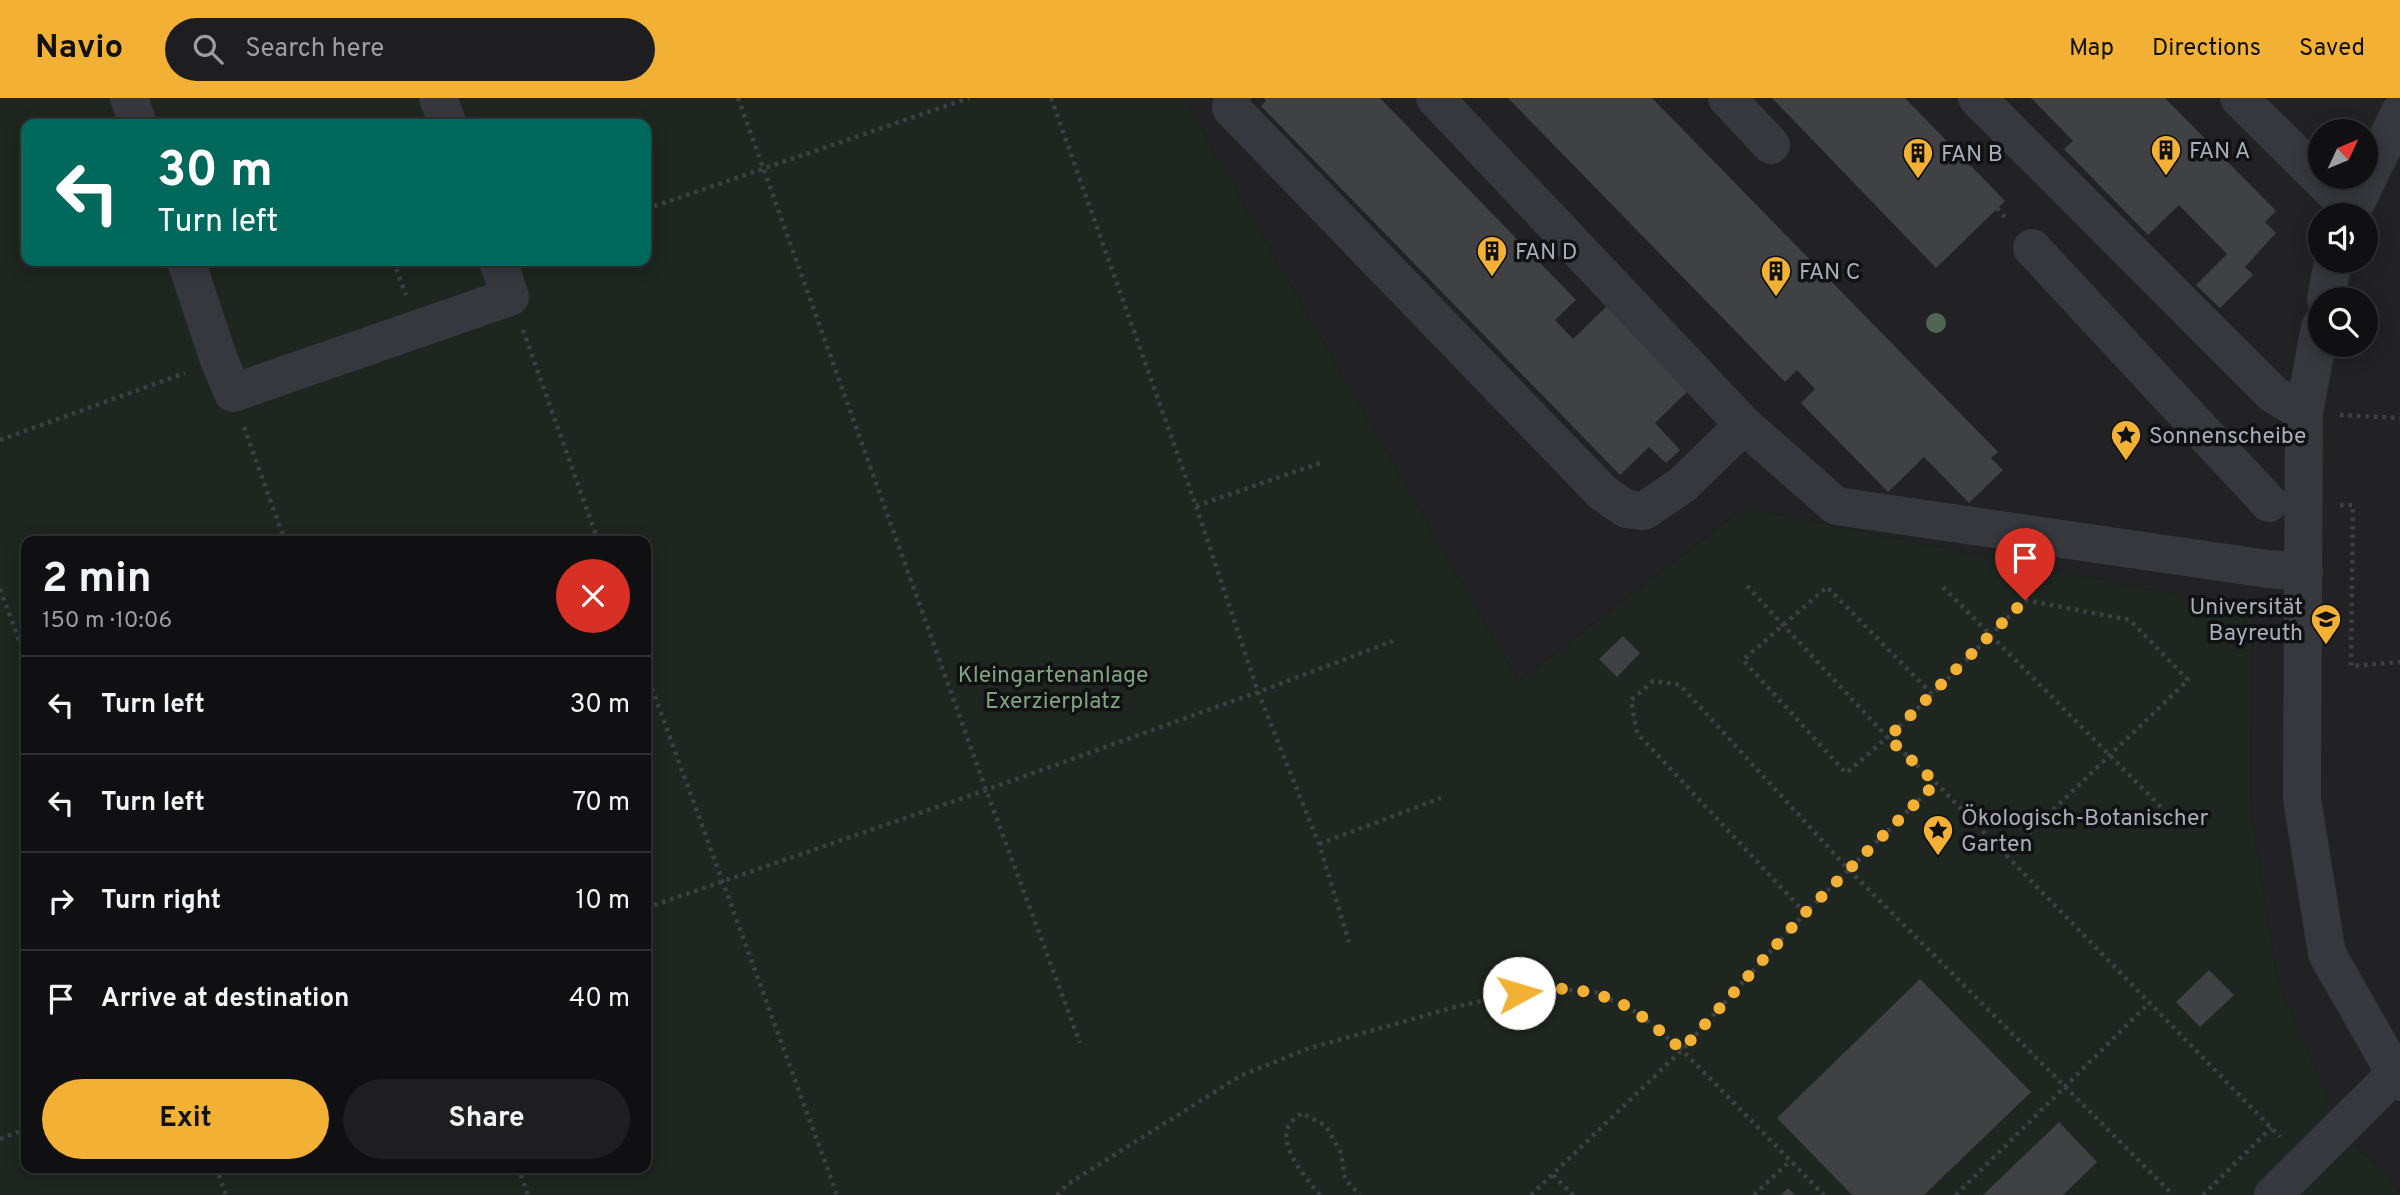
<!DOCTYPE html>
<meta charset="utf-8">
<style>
body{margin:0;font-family:Overpass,sans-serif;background:#1e1e20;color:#f1f3f6;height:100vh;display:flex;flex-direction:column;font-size:26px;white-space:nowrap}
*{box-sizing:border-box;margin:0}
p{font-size:23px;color:#9c9d9f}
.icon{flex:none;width:38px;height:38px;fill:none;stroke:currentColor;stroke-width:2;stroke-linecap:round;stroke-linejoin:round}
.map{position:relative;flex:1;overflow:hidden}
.side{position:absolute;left:21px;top:438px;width:630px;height:637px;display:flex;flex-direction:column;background:#101012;border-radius:14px;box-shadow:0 4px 18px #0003,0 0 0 2px #303032}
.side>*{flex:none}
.guide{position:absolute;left:21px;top:21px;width:630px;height:147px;border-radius:14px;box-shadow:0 4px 18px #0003,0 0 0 2px #303032;background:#00695c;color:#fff;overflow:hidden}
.needle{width:46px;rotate:46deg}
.buttons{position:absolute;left:2308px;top:21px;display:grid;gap:14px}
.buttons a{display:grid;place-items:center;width:70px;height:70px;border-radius:50%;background:#101012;box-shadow:0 4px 18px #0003,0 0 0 2px #303032;font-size:35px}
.pin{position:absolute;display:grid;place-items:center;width:60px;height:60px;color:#fff;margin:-72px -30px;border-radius:50% 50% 50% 0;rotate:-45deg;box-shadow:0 0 7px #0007}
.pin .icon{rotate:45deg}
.me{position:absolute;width:77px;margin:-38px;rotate:84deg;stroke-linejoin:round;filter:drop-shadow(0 0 5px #0008)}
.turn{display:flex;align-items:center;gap:24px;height:147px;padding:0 21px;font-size:32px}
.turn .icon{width:91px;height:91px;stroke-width:2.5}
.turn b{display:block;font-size:49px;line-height:60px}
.round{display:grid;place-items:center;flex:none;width:74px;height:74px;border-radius:37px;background:#1e1e20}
.head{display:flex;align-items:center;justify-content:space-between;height:119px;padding:0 21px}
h1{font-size:42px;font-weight:700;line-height:52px}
.cta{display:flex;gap:14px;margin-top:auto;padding:14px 21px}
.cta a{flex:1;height:80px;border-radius:42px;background:#f2b134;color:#111;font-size:28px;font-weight:700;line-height:80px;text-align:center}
.cta a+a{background:#1e1e20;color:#f1f3f6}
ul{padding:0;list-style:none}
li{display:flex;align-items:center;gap:21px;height:98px;padding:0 21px;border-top:2px solid #303032}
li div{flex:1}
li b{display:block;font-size:26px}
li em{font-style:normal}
header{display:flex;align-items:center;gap:42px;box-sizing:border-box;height:98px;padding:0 35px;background:#f2b134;color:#111}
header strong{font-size:33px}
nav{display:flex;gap:38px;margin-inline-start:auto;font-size:24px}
.search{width:490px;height:63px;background:#1e1e20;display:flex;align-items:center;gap:18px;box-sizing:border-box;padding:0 24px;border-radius:38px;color:#9c9d9f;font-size:26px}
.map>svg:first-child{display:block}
</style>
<header>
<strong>Navio</strong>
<div class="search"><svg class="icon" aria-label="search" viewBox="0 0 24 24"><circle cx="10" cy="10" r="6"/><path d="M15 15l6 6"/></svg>Search here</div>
<nav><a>Map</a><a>Directions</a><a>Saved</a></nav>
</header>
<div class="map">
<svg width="2400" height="1097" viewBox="0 0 2400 1097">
<rect width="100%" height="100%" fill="#161618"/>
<path fill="#222225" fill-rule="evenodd" d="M 1183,0 L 2400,0 L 2400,1094 L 2340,1030 L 2277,881 L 2250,709 L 2252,512 L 1744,410 L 1518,583 ZM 2320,33 L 2366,33 L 2366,79 L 2320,79 ZM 2320,117 L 2366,117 L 2366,163 L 2320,163 ZM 2320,201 L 2366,201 L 2366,247 L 2320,247 Z"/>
<path fill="#1e261f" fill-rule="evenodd" d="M 0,0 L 1183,0 L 1518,583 L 1744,410 L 2252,512 L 2250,709 L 2277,881 L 2340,1030 L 2400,1094 L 2400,1097 L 0,1097 ZM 26,26 L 646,26 L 646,163 L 26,163 ZM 26,443 L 646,443 L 646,1069 L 26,1069 Z"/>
<path fill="#404145" d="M 1264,0 L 1380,0 L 1576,202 L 1555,222 L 1573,241 L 1609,206 L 1690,291 L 1655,325 L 1680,352 L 1666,365 L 1649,349 L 1620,377 L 1261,8 L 1266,3 Z
M 1508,0 L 1652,0 L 1998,354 L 1991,360 L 2003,372 L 1969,405 L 1924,359 L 1888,394 L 1801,305 L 1815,291 L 1797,272 L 1785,284 Z
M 1772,0 L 1905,0 L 2005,103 L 1936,170 Z
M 2031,0 L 2165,0 L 2276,113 L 2265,124 L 2276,135 L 2245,169 L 2253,177 L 2220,210 L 2196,187 L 2227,156 L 2179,107 L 2148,137 L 2064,51 L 2073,43 Z
M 1623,538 L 1640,555 L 1617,579 L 1599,561 Z
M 2209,872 L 2234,897 L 2200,929 L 2176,904 Z
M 1920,881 L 2031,994 L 1924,1097 L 1852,1097 L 1777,1020 Z
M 2059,1024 L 2097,1064 L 2063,1097 L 1983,1097 Z
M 1788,1090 L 1795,1097 L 1781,1097 Z"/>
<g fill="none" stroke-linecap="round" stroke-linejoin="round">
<path stroke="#3d3f44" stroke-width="4.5" stroke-dasharray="3.5 5" stroke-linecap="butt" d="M 738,0 L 986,692 L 1080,945
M 1051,0 L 1196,408 L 1258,594 L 1319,746 L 1349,844
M 1997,110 L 2008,123
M 646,111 L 969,0
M 393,163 L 406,197
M 523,232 L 598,443
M 2340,317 L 2400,320
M 244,329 L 285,443
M 0,342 L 185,275
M 2340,407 L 2353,407 L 2351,568 L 2400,564
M 1196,408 L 1320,365
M 1747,488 L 1888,640 L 1936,685 L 2280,1039
M 1943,489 L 2168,716
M 0,491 L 26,561
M 646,574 L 837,1097
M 1932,596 L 1827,489 L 1743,562 L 1846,675 C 1910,622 1967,561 2025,502 L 2130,522 L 2188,582 L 2005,758
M 1319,746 L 1441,700
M 646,810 L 986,692 L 1258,594 L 1393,543
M 1805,815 L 1637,635 L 1631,602 L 1653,583 L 1680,587 L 1849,772 L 2173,1097
M 0,1041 L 26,1031
M 216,1069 L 226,1097
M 518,1069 L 528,1097
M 1553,1077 L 1573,1097
M 1057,1097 L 1068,1086 L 1240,978 L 1307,951 L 1455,909 L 1540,890 L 1595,894 L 1638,915 L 1682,952 L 1824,1097
M 1320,1097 C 1308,1083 1277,1047 1289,1027 C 1291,1023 1298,1018 1302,1015 L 1326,1028 L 1341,1055 L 1345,1081 L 1360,1097
M 1531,1097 L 1682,952 L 1805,815 L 1936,685
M 1754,1097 L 1790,1063
M 1956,1097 L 2149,905
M 2203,1097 L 2271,1030"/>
<path stroke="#37383d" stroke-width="38" d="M 129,0 L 138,26
M 438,0 L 448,26
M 1232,0 L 1231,10 L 1603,395 L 1626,411 L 1644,413 L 1682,387 L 1744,327
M 1435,0 L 1744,327 L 1836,408 L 2268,471 L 2304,474
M 1727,0 L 1771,47
M 1977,0 L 2273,296 L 2304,315
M 2239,0 L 2352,112
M 2350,117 L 2400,14
M 2032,150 L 2269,405
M 186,163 L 219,262 L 233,295 L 510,199 L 498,163
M 2326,201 L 2333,163
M 2320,229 L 2304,315 L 2302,701 L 2327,856 L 2400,984
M 2273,1097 L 2395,976"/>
</g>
<circle fill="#506452" cx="1936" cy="225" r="10"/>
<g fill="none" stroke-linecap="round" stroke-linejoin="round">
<path stroke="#f2b134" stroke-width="12" stroke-dasharray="0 21.6" d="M 1519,895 C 1558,885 1606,892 1640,917 C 1654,927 1668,940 1682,952 L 1805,815 L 1936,685 L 1888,640 L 2025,502"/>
</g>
<defs>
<g id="building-pin" transform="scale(1.575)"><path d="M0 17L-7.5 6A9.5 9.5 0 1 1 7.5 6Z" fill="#f2b134" stroke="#111113"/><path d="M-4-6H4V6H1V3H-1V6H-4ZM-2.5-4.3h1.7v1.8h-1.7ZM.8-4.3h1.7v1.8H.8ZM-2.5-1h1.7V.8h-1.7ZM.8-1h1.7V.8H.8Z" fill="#111"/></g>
<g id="sight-pin" transform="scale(1.575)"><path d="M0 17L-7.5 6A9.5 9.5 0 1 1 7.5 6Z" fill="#f2b134" stroke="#111113"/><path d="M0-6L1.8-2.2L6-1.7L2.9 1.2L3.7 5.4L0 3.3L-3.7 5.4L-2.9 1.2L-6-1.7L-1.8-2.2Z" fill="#111"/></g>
<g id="university-pin" transform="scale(1.575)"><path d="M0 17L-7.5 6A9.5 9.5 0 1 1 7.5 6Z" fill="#f2b134" stroke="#111113"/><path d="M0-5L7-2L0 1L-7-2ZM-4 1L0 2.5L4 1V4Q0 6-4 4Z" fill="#111"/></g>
</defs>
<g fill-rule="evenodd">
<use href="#building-pin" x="2166" y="52"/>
<use href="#building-pin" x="1918" y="55"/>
<use href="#building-pin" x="1492" y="153"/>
<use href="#building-pin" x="1776" y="173"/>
<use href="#sight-pin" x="2126" y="337"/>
<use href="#university-pin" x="2326" y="521"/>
<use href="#sight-pin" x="1938" y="732"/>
</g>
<g text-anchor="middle" stroke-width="7" stroke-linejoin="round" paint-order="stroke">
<g font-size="23" fill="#a8adb8" stroke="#111113" text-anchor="start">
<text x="2189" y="60">FAN A</text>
<text x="1941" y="63">FAN B</text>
<text x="1515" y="161">FAN D</text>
<text x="1799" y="181">FAN C</text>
<text x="2149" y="345">Sonnenscheibe</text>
<text x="2303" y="516" text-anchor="end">Universität<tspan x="2303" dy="26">Bayreuth</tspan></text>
<text x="1961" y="727">Ökologisch-Botanischer<tspan x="1961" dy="26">Garten</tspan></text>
</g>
<g font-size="23" fill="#7fa381" stroke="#111113">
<text x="1053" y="584">Kleingartenanlage<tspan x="1053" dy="26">Exerzierplatz</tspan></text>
</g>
</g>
</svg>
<div class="buttons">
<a><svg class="needle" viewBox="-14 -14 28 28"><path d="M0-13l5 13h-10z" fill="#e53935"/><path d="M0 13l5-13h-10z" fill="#9c9d9f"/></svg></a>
<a><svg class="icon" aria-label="sound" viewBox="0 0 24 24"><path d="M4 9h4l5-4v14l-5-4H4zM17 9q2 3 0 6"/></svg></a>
<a><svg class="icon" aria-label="search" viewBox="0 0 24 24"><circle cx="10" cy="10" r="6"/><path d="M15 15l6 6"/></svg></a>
</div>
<div class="pin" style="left:2025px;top:502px;background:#d93025"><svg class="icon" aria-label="arrive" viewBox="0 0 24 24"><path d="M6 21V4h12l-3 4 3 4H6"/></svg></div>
<svg class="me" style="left:1519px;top:895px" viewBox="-20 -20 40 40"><circle r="19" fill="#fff"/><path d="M0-13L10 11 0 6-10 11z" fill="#f2b134"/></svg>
<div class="guide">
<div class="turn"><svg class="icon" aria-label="left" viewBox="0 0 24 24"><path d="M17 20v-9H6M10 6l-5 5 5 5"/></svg><div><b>30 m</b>Turn left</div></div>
</div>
<section class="side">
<div class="head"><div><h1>2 min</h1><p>150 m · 10:06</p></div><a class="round" style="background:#d93025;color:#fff"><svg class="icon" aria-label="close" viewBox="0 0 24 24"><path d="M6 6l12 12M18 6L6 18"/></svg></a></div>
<ul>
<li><svg class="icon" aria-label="left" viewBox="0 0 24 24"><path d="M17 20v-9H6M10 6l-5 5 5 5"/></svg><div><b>Turn left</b></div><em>30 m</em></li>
<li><svg class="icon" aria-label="left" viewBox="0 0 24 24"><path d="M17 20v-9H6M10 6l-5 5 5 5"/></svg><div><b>Turn left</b></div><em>70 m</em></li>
<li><svg class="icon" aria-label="right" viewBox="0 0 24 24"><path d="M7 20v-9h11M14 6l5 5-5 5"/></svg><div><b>Turn right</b></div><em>10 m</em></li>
<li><svg class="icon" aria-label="arrive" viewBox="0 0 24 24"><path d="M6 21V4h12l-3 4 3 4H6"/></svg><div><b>Arrive at destination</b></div><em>40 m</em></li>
</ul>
<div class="cta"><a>Exit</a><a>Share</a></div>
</section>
</div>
